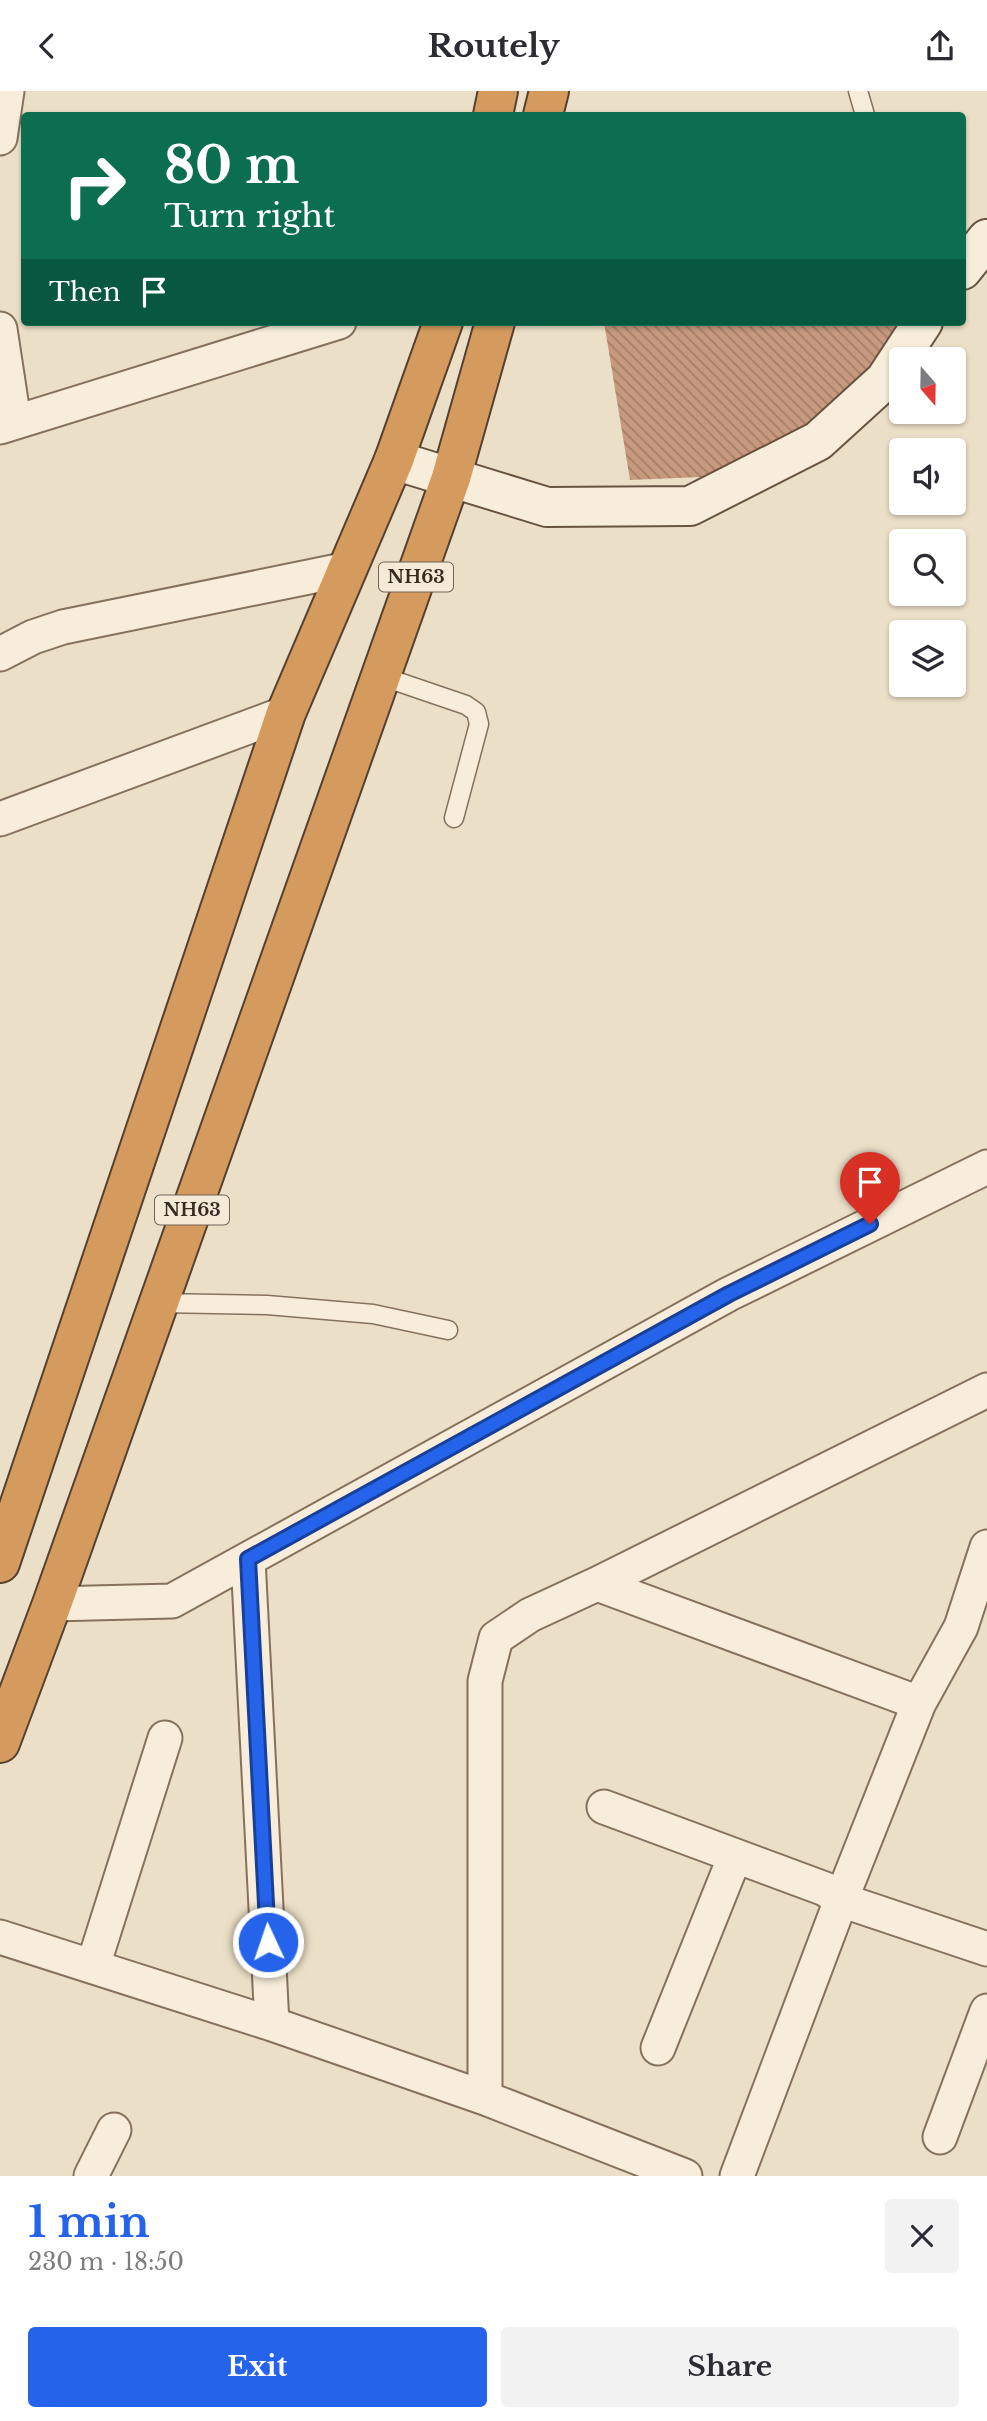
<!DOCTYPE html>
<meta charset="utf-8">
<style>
body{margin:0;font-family:"Libre Baskerville",serif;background:#f2f2f3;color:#2b2b33;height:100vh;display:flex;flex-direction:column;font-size:26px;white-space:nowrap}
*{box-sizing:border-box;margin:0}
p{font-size:23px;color:#7c7c81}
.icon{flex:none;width:38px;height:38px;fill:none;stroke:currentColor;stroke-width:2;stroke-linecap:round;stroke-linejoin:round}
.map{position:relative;height:2085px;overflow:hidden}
.side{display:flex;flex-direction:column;background:#fff;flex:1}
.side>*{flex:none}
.top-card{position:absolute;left:21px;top:21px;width:945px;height:214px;border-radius:7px;box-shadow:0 2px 5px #0004;background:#0b6e4f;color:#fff;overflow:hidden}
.needle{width:46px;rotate:160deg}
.controls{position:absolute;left:889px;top:256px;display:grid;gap:14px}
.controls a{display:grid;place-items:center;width:77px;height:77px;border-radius:7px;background:#fff;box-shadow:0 2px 5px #0004;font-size:35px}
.pin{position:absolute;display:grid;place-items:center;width:60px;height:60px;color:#fff;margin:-72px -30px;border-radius:50% 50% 50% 0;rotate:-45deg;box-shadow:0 0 7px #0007}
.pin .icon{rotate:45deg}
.me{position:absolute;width:77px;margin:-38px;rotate:357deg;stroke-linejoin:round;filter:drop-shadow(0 0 5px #0008)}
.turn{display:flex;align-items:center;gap:24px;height:147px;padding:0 28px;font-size:32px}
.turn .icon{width:91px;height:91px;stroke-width:2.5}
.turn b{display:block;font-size:49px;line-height:60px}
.then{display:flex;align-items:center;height:66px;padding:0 28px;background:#0003;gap:14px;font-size:26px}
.round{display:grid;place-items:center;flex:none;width:74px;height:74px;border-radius:7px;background:#f2f2f3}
.summary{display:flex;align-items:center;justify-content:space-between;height:119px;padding:0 28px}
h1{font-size:42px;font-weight:800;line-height:52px;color:#2563eb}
.cta{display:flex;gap:14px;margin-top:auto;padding:14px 28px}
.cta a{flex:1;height:80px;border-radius:7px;background:#2563eb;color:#fff;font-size:28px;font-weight:800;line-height:80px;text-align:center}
.cta a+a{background:#f2f2f3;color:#2b2b33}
header{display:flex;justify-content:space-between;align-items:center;height:91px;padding:0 28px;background:#fff;font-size:32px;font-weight:800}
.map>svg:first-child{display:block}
</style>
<header><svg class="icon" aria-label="back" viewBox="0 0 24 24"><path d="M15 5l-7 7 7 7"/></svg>Routely<svg class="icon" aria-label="share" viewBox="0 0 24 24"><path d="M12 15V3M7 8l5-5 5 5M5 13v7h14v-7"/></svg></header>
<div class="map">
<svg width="987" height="2085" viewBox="0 0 987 2085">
<defs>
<pattern id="building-back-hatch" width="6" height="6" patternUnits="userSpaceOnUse" patternTransform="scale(1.75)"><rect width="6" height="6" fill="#c79a7f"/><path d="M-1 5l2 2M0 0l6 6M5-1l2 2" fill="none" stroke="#a37e68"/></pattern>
</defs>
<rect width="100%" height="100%" fill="#ecdfc7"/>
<path fill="url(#building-back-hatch)" d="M 604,231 L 903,231 L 830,335 L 701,386 L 630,389 Z"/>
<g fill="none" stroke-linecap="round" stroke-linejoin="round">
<g stroke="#86715d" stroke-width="21">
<path id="lane" d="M 858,0 L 865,24
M 381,585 L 466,614 L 476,621 L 479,633 L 454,727
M 159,1212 L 267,1214 L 373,1223 L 448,1239"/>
</g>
<g stroke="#86715d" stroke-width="37">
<path id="street" d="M 0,47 L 7,0
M 0,238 L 14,330
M 0,336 L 339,231
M 0,563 L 33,546 L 63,536 L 348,478
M 0,728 L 286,622
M 987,1456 L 961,1536 L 919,1612 L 841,1809 L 987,1858
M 248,1468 L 272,1933
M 597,1493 L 919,1612
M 52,1513 L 172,1510 L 729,1203 L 987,1076
M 604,1716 L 825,1798 L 841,1809 L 737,2085
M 0,1846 L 272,1933 L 485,2007 L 685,2085
M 93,1875 L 165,1647
M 658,1957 L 735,1765
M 485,2007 L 485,1590 L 496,1547 L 530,1524 L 597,1493 L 987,1299
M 940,2046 L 987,1920
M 91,2085 L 114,2039"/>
</g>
<g stroke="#685341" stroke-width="42">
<path id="secondary" d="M 962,179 L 987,148
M 394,369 L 547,416 L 690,415 L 818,350 L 885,289 L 923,231"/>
</g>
<g stroke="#554031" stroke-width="42">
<path id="highway" d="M 493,24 L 498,0
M 543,24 L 549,0
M 0,1472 L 286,622 L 394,369 L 443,231
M 0,1652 L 52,1513 L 451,387 L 495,231"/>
</g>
<use href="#lane" stroke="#f7edda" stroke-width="18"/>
<use href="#street" stroke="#f7edda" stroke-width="33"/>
<use href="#secondary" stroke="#f7edda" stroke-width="38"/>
<use href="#highway" stroke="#d59b5e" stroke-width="38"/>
</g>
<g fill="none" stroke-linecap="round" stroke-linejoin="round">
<g stroke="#184099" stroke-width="18">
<path id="route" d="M 268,1851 L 248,1468 L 729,1203 L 870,1133"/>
</g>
<use href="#route" stroke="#2563eb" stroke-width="12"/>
</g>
<g text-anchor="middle" stroke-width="5" stroke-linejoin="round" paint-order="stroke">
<g fill="#f4ead6" stroke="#706457" stroke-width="2">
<rect x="379" y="471.5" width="74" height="29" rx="5"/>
<rect x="155" y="1104.5" width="74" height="29" rx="5"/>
</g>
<g font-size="18" font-weight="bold" fill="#382a20">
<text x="416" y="492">NH63</text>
<text x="192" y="1125">NH63</text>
</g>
</g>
</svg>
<div class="controls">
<a><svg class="needle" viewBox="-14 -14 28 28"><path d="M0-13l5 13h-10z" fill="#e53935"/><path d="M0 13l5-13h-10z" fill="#7c7c81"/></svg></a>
<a><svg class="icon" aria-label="sound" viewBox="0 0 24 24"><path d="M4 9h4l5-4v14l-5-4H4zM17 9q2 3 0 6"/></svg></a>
<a><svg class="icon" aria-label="search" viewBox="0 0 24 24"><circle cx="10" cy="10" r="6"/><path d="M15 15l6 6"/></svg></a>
<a><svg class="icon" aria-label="layers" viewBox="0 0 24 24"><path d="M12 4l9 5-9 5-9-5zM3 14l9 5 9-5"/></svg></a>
</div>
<div class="pin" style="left:870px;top:1133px;background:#d93025"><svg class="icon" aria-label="arrive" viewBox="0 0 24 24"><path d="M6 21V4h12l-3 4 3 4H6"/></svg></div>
<svg class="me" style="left:268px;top:1851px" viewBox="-20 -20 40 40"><circle r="17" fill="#2563eb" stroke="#fff" stroke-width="3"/><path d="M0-11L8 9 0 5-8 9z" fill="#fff"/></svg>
<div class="top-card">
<div class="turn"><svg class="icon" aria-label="right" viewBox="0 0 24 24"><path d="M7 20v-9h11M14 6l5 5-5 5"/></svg><div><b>80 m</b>Turn right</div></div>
<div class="then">Then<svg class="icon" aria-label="arrive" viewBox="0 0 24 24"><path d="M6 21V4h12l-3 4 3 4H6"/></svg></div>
</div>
</div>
<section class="side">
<div class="summary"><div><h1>1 min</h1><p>230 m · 18:50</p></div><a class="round"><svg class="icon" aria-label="close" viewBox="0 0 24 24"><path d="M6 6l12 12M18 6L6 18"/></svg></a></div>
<div class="cta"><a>Exit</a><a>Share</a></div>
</section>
